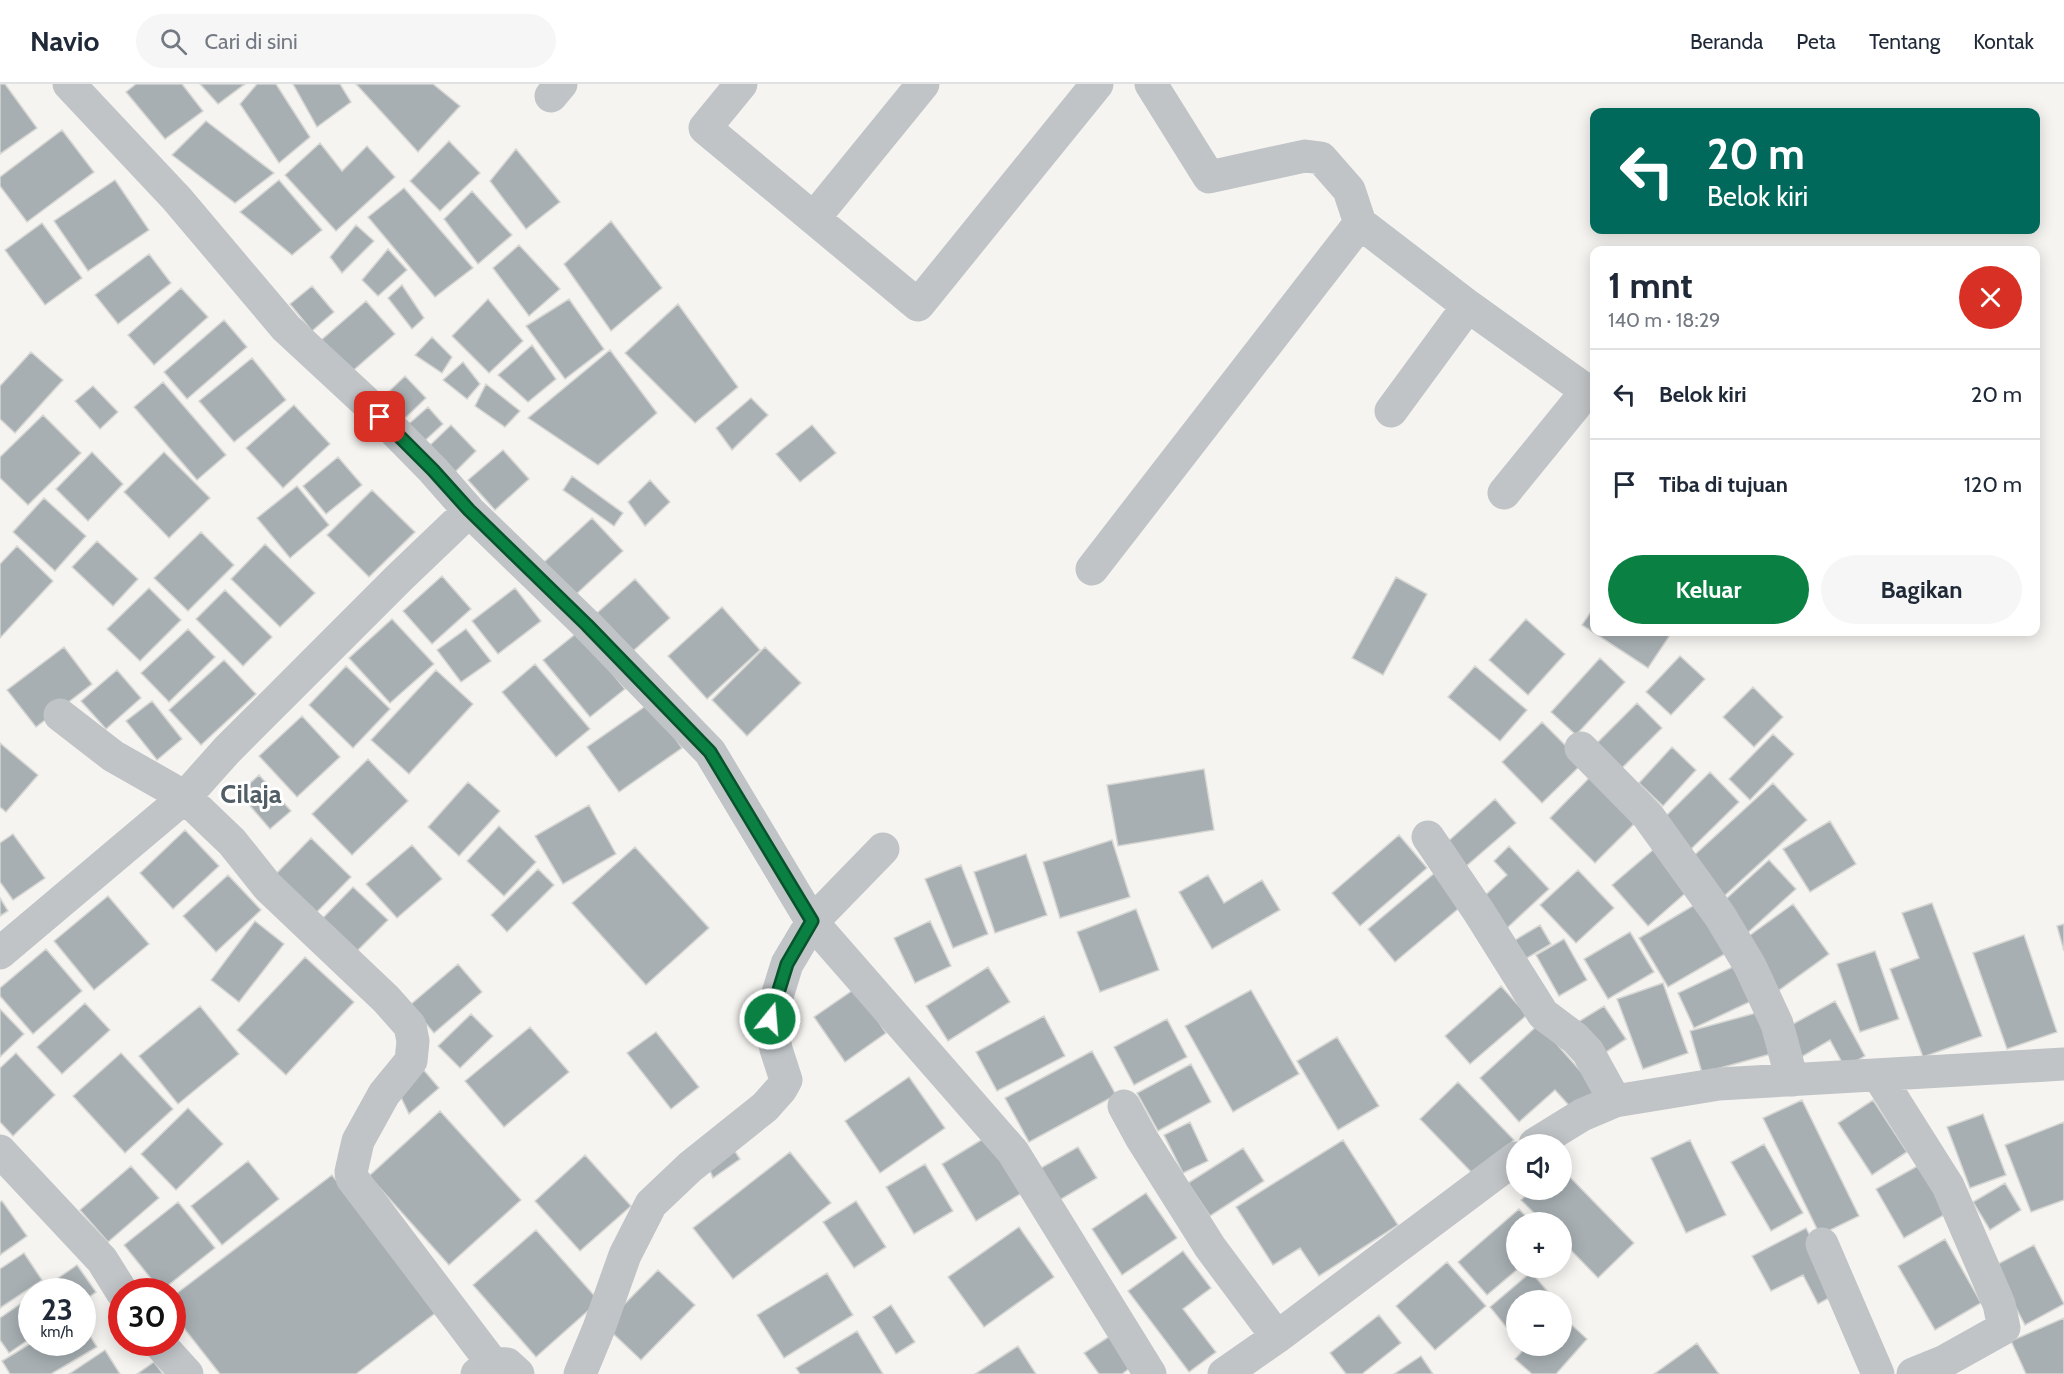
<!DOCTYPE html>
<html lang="id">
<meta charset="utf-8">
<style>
body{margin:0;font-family:Cabin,sans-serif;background:#f6f6f7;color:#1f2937;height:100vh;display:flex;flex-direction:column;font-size:22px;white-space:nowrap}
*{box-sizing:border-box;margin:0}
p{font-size:20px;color:#747a83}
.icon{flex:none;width:33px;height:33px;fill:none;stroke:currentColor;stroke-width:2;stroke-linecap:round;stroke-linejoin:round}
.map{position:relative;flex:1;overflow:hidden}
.details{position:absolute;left:1590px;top:162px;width:450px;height:390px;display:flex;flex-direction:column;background:#fff;border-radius:12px;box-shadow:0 3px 15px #0003}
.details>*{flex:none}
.hud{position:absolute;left:1590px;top:24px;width:450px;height:126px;border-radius:12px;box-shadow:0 3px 15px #0003;background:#00695c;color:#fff;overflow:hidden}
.buttons{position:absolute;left:1506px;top:1050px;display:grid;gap:12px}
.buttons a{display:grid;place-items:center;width:66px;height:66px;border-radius:50%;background:#fff;box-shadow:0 3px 15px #0003;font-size:30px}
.speed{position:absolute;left:18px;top:1194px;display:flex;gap:12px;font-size:30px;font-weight:700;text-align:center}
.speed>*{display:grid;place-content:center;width:78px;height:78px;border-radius:50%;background:#fff;box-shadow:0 3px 15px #0003;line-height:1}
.speed small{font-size:15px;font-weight:400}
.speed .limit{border:9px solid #d22;background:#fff;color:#111}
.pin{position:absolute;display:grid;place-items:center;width:51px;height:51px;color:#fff;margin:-26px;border-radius:12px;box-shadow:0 3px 9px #0006}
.me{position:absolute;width:66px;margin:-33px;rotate:17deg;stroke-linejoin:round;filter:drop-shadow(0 0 4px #0008)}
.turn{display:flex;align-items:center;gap:21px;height:126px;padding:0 18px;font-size:27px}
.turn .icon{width:78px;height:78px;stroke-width:2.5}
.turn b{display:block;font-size:42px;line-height:51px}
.round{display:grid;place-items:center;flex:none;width:63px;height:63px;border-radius:32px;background:#f6f6f7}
.overview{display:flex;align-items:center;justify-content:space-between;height:102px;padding:0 18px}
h1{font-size:36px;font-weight:700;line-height:45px}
.primary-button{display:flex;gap:12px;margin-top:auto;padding:12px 18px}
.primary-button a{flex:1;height:69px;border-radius:36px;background:#0b8043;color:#fff;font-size:24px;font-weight:700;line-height:69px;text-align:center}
.primary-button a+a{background:#f6f6f7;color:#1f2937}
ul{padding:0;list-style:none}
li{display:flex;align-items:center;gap:18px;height:90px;padding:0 18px;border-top:2px solid #e0e1e3}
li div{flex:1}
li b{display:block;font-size:22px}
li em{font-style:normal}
header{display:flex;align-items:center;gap:36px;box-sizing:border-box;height:84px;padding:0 30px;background:#fff;border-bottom:2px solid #e0e1e3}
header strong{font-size:28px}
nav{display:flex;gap:33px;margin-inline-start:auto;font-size:21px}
.search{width:420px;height:54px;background:#f6f6f7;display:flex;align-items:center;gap:15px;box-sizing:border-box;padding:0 21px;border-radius:33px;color:#747a83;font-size:22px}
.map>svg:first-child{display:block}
</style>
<header>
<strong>Navio</strong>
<div class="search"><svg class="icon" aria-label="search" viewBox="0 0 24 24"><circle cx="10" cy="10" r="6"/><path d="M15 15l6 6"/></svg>Cari di sini</div>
<nav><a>Beranda</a><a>Peta</a><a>Tentang</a><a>Kontak</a></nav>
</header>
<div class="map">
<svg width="2064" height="1290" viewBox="0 0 2064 1290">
<rect width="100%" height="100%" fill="#f5f4f1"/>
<path fill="#a7afb3" stroke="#d6d6d3" stroke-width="1.5" d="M 0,0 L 5,0 L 37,44 L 0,70 Z
M 136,0 L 182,0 L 203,27 L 165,55 L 126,8 Z
M 200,0 L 245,0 L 218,20 Z
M 257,0 L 276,0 L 310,53 L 279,79 L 240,20 Z
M 293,0 L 340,0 L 351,18 L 317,43 Z
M 356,0 L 433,0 L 460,22 L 418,68 Z
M 206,37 L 274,89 L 235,119 L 172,71 Z
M 62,46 L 94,88 L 27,138 L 0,102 L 0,93 Z
M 449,57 L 480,89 L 440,127 L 410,97 Z
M 320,59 L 342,87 L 367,62 L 395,93 L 336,147 L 285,91 Z
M 516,65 L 560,118 L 526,145 L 490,97 Z
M 115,96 L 149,146 L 88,187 L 54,137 Z
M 279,96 L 322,146 L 292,171 L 240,128 Z
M 404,104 L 473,184 L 435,213 L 368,133 Z
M 472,107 L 512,151 L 478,180 L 444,135 Z
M 611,137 L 662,204 L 611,247 L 564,180 Z
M 42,139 L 82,194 L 45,221 L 5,166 Z
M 356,141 L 374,157 L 342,189 L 330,173 Z
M 519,161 L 560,205 L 529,232 L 493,184 Z
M 388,165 L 407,186 L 378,212 L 362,196 Z
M 149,170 L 171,199 L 118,240 L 95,211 Z
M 402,201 L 424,234 L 412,245 L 388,214 Z
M 312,202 L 334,228 L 312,247 L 290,220 Z
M 181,204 L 208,233 L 154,281 L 128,251 Z
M 488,215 L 523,257 L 489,289 L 452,252 Z
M 569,215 L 604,265 L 565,295 L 526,242 Z
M 366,217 L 395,250 L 348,291 L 319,258 Z
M 678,220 L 738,303 L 695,339 L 625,269 Z
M 224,236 L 247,263 L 187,315 L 164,288 Z
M 432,253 L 452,273 L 442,289 L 415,271 Z
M 532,261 L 556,295 L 528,318 L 498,291 Z
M 610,266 L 657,329 L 598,381 L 528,334 Z
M 31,268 L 63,296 L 15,349 L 0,335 L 0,302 Z
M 252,274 L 286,316 L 234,358 L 199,317 Z
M 463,278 L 480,300 L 467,315 L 443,296 Z
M 405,292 L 426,314 L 401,338 L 380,316 Z
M 163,298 L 226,371 L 197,396 L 134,323 Z
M 486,300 L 520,327 L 505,343 L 475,322 Z
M 93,302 L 118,328 L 100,345 L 75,317 Z
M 751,314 L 768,331 L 732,366 L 716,344 Z
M 294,321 L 330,360 L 283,404 L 246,364 Z
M 428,323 L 443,340 L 418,363 L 403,345 Z
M 43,331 L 81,369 L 28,421 L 0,394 L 0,373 Z
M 451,341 L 476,367 L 452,391 L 426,365 Z
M 812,341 L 836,369 L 800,398 L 776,370 Z
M 503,366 L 529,395 L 495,426 L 468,396 Z
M 92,368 L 123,400 L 88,437 L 56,405 Z
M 164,368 L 210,414 L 169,454 L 124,408 Z
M 338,373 L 362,401 L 326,430 L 303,402 Z
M 572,392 L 623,429 L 614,442 L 563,406 Z
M 650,396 L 670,418 L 645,442 L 628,418 Z
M 297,402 L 329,441 L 290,474 L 257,434 Z
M 372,406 L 415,448 L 369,493 L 327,451 Z
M 44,414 L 86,452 L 55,487 L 13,448 Z
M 592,434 L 623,467 L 560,525 L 530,491 Z
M 201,448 L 234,481 L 188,527 L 154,494 Z
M 97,457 L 138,495 L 113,522 L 72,483 Z
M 265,460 L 315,509 L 280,543 L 231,495 Z
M 17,462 L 53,497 L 0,554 L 0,480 Z
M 442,492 L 471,525 L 432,560 L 403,527 Z
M 1396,493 L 1427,510 L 1383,591 L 1352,574 Z
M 635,495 L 670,534 L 632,568 L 597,529 Z
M 149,504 L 181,536 L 140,577 L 107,545 Z
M 515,504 L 541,537 L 498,570 L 472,537 Z
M 225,506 L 272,553 L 243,582 L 196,535 Z
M 722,523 L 760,566 L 707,615 L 668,572 Z
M 1594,523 L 1594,548 L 1672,548 L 1648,584 L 1582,541 Z
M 392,535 L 434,580 L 390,619 L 349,574 Z
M 1526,535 L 1565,570 L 1528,611 L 1489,576 Z
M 188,545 L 215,573 L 169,618 L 141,589 Z
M 466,545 L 491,577 L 461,598 L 437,566 Z
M 578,548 L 625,605 L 590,633 L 543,576 Z
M 64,563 L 92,600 L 36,643 L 7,606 Z
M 765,563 L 801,599 L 747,652 L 712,616 Z
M 1680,572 L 1705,595 L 1671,631 L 1646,608 Z
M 1600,574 L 1625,598 L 1576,651 L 1551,628 Z
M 224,576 L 256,610 L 201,661 L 169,626 Z
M 535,580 L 590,645 L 556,673 L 502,608 Z
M 346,582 L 390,625 L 353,664 L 309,621 Z
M 1475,582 L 1527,626 L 1500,657 L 1448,613 Z
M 117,586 L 141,614 L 106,645 L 81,617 Z
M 436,586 L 473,620 L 409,690 L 371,656 Z
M 1753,603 L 1783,633 L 1754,663 L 1723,633 Z
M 152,617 L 182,655 L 157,676 L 126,637 Z
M 650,619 L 682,664 L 619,708 L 587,663 Z
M 1637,619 L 1662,644 L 1619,687 L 1594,662 Z
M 302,632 L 340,673 L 297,713 L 259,672 Z
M 1542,638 L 1583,679 L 1542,719 L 1502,678 Z
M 1773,650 L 1794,670 L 1750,716 L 1729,695 Z
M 0,659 L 38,691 L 6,728 L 0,723 Z
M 1672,663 L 1696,686 L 1663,722 L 1639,699 Z
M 368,675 L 408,717 L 352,771 L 312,730 Z
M 1204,685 L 1214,746 L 1118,762 L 1107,701 Z
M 1710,688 L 1739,718 L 1686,770 L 1657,741 Z
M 259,691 L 291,727 L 270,745 L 239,709 Z
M 1592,691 L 1637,737 L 1595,779 L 1550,734 Z
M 468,698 L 500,727 L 459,772 L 428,743 Z
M 1773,699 L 1807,736 L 1722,814 L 1688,777 Z
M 1495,715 L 1516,739 L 1464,784 L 1444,761 Z
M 589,721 L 616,770 L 563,800 L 535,752 Z
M 1830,737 L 1856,780 L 1810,808 L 1783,765 Z
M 499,742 L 536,778 L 504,812 L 467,777 Z
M 185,746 L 219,782 L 173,825 L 140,789 Z
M 13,750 L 45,794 L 13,816 L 0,798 L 0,759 Z
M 1399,751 L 1427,784 L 1360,842 L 1332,809 Z
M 311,754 L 351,793 L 312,833 L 271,795 Z
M 1112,756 L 1130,813 L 1060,834 L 1043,778 Z
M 412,761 L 442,795 L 397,834 L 366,800 Z
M 1509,762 L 1549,805 L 1507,844 L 1480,816 L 1507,791 L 1494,777 Z
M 635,763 L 709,844 L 646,901 L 572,819 Z
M 1654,765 L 1689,806 L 1648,842 L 1612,801 Z
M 1026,770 L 1047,831 L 995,849 L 974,788 Z
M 1769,776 L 1796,805 L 1743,853 L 1716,824 Z
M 961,781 L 988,850 L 953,864 L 925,795 Z
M 538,785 L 554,801 L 507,848 L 491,831 Z
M 1578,786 L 1614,824 L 1576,859 L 1540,821 Z
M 1437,787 L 1464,820 L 1395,878 L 1368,845 Z
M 228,791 L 261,826 L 216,868 L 183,832 Z
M 1208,791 L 1224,819 L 1262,796 L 1280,826 L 1212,865 L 1179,808 Z
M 353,803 L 388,836 L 352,872 L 318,839 Z
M 108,812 L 149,860 L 94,906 L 54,857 Z
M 0,814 L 8,827 L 0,832 Z
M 1701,817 L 1730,867 L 1668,903 L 1639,854 Z
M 1932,819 L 1982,952 L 1923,973 L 1890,885 L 1919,874 L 1902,829 Z
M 1793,820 L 1829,870 L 1778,907 L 1742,857 Z
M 1136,825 L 1159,886 L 1100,908 L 1077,848 Z
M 255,837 L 284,860 L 239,918 L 211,896 Z
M 930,837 L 951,882 L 915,899 L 894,854 Z
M 2064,840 L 2064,867 L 2057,842 Z
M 1540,841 L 1551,860 L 1518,879 L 1507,861 Z
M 1630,848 L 1654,888 L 1608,915 L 1584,875 Z
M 2024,851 L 2057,948 L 2007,965 L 1973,869 Z
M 1564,855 L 1587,896 L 1559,912 L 1536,871 Z
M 46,865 L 82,907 L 33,950 L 0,912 L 0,904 Z
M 1875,867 L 1899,935 L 1860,948 L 1837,880 Z
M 305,873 L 354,918 L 286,991 L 237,946 Z
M 1741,879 L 1758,914 L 1694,944 L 1678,909 Z
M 458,880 L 482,908 L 434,949 L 410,921 Z
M 988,883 L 1010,918 L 948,957 L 926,922 Z
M 1663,899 L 1688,969 L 1643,985 L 1617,915 Z
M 1501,902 L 1527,931 L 1470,980 L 1445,952 Z
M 856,904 L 886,949 L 845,978 L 814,933 Z
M 1251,906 L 1299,990 L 1233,1028 L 1185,942 Z
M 1835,917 L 1865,972 L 1845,984 L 1830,956 L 1798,975 L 1782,946 Z
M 85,919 L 110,946 L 62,990 L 37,963 Z
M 200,922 L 239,970 L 178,1020 L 139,972 Z
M 1604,922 L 1626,955 L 1600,972 L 1578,938 Z
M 0,925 L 24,950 L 0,973 Z
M 1767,926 L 1778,968 L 1702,989 L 1690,947 Z
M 471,930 L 493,952 L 460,984 L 438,962 Z
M 1044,932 L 1065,972 L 997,1007 L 976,968 Z
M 1167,935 L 1187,973 L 1134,1001 L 1114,963 Z
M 1539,940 L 1598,1007 L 1575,1028 L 1555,1006 L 1519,1038 L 1480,994 Z
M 530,943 L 569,988 L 504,1043 L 465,997 Z
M 656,948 L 699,1003 L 671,1025 L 627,969 Z
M 1337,953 L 1379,1022 L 1338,1046 L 1297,977 Z
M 1092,967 L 1116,1011 L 1029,1058 L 1005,1014 Z
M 16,969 L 55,1011 L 13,1052 L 0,1038 L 0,984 Z
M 121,969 L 173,1025 L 125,1069 L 73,1012 Z
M 1191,980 L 1211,1018 L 1158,1047 L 1137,1009 Z
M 421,983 L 439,1004 L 409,1030 L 397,1005 Z
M 909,993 L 945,1044 L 880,1089 L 845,1037 Z
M 1458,998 L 1514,1056 L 1476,1093 L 1420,1035 Z
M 1802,1016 L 1859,1132 L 1820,1151 L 1763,1034 Z
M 1873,1016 L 1907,1068 L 1872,1091 L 1838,1039 Z
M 188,1024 L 223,1060 L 176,1106 L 141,1070 Z
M 440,1027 L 521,1116 L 449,1181 L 369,1092 Z
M 1983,1030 L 2006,1091 L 1970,1104 L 1947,1043 Z
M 1190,1038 L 1208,1077 L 1183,1089 L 1164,1051 Z
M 2064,1038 L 2064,1116 L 2031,1128 L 2005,1061 Z
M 991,1050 L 1025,1107 L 976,1137 L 942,1080 Z
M 1343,1056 L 1398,1141 L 1319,1192 L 1300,1164 L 1273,1181 L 1236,1123 Z
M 1690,1056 L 1726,1131 L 1686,1149 L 1651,1074 Z
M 730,1060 L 740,1075 L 713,1094 L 706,1077 Z
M 1764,1060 L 1803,1129 L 1771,1147 L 1731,1078 Z
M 1078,1063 L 1097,1094 L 1058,1117 L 1039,1085 Z
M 1243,1064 L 1264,1097 L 1210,1132 L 1188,1099 Z
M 790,1068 L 831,1119 L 733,1195 L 693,1144 Z
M 585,1071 L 631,1122 L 580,1167 L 535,1117 Z
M 248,1077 L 279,1115 L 222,1161 L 191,1122 Z
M 1923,1079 L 1951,1127 L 1904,1154 L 1876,1105 Z
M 925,1080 L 953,1127 L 914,1150 L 886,1103 Z
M 131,1082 L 159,1114 L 108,1158 L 80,1126 Z
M 1562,1085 L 1634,1159 L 1598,1194 L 1562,1157 L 1562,1138 L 1543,1138 L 1521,1116 L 1532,1106 L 1562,1106 Z
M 332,1091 L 438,1227 L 356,1290 L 220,1290 L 172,1229 L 172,1213 Z
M 2005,1099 L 2021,1126 L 1990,1146 L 1973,1118 Z
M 1146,1109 L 1177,1154 L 1122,1191 L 1092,1145 Z
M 2,1117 L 27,1152 L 0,1171 L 0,1118 Z
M 856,1117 L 886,1163 L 854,1184 L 823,1138 Z
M 178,1118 L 215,1164 L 161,1207 L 124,1161 Z
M 1519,1125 L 1531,1138 L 1516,1138 L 1516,1184 L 1519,1184 L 1487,1211 L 1458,1178 Z
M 1019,1143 L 1054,1193 L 984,1243 L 948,1193 Z
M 1806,1144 L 1840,1208 L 1818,1220 L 1803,1191 L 1771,1207 L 1752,1172 Z
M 536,1146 L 599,1217 L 536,1273 L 473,1201 Z
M 1945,1155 L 1981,1219 L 1935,1246 L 1898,1182 Z
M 2034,1161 L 2064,1220 L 2025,1241 L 1994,1182 Z
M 1183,1167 L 1211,1204 L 1183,1225 L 1216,1268 L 1189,1288 L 1128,1207 Z
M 24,1169 L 42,1196 L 0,1224 L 0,1185 Z
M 1447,1178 L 1486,1222 L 1435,1266 L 1396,1222 Z
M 77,1181 L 96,1208 L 82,1218 L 82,1208 L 38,1208 Z
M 658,1186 L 695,1221 L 641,1276 L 604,1241 Z
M 1531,1188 L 1555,1216 L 1516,1216 L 1515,1254 L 1490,1223 Z
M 827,1189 L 853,1231 L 784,1274 L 757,1231 Z
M 32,1212 L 32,1253 L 9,1269 L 0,1256 L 0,1234 Z
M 891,1221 L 915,1258 L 896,1270 L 873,1233 Z
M 1379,1231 L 1401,1259 L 1362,1290 L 1346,1290 L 1330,1269 Z
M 1562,1232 L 1587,1255 L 1556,1290 L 1532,1290 L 1515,1275 L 1527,1262 L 1562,1262 Z
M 2064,1234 L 2064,1290 L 2026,1290 L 2011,1257 Z
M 82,1239 L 97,1263 L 51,1290 L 10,1290 L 2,1277 L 33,1258 L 82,1258 Z
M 857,1247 L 883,1290 L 800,1290 L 796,1284 Z
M 1110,1252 L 1131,1283 L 1122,1290 L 1099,1290 L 1084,1269 Z
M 1697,1259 L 1719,1290 L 1654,1290 Z
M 1018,1262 L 1036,1290 L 975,1290 Z
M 105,1266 L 120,1290 L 69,1290 Z
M 1421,1272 L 1433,1290 L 1394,1290 Z
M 154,1278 L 163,1290 L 137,1290 Z"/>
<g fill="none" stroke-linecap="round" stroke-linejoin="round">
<path stroke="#c0c4c7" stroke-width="33" d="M 741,0 L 705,44 L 918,221 L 1097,0
M 1151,0 L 1209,93 L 1305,72 L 1321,74 L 1349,106 L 1360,139 L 1468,222 L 1594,312
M 551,12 L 561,0
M 814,134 L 923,0
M 1391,327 L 1468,222
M 1504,409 L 1587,307
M 469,427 L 587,541 L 710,668 L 812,838 L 1013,1068 L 1150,1290
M 1092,485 L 1360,139
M 60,631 L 113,672 L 185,713 L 232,758 L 268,803 L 386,915 L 410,942 L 413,957 L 411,977 L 384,1010 L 358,1057 L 351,1088 L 352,1094 L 492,1279
M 1581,664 L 1648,732 L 1720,832 L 1750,882 L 1777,940 L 1792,996
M 1428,753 L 1479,828 L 1543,930 L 1575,954 L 1588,968 L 1615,1017
M 0,869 L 185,713 L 227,666 L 399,494 L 469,427 L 433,386 L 369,321 L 286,244 L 177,115 L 69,0
M 1878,991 L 1948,1102 L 1999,1220 L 2004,1244 L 1945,1277 L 1913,1290
M 1124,1022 L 1142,1055 L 1210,1163 L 1277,1253
M 1535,1060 L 1582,1031 L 1615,1017 L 1719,1000 L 2064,980
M 0,1067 L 102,1176 L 122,1208
M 1822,1160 L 1878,1290
M 158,1258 L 187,1290
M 477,1290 L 492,1279 L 507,1280 L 518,1290
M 580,1290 L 599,1244 L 625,1171 L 651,1120 L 690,1083 L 765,1023 L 781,1005 L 786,996 L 776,965 L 770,935 L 787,880 L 812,838 L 883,765
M 1224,1290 L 1277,1253 L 1516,1074"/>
</g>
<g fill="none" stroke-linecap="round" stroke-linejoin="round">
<g stroke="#07532c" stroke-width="15">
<path id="route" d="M 380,333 L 433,386 L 469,426 L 587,541 L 710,668 L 812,837 L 787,880 L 770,935"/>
</g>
<use href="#route" stroke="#0b8043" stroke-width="10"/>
</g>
<g text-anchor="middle" stroke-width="6" stroke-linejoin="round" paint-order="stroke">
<g font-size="26" font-weight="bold" fill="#525e66" stroke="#fff">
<text x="251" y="719">Cilaja</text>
</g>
</g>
</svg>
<div class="buttons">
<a><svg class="icon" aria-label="sound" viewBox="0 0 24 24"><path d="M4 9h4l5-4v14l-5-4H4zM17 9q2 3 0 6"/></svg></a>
<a>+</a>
<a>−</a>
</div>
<div class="speed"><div>23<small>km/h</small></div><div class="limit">30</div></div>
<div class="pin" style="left:380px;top:333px;background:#d93025"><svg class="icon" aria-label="arrive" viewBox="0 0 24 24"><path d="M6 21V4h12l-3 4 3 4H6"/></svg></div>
<svg class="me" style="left:770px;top:935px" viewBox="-20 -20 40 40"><circle r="17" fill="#0b8043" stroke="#fff" stroke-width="3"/><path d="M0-11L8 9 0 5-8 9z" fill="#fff"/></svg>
<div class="hud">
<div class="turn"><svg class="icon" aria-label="left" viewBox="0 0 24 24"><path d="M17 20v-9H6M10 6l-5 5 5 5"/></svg><div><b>20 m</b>Belok kiri</div></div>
</div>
<section class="details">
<div class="overview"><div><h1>1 mnt</h1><p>140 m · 18:29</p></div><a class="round" style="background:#d93025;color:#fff"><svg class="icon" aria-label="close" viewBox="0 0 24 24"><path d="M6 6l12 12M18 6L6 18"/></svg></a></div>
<ul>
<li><svg class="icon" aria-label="left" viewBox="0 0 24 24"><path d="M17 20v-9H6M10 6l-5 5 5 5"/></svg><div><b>Belok kiri</b></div><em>20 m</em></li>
<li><svg class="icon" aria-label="arrive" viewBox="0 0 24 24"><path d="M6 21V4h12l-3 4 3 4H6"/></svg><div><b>Tiba di tujuan</b></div><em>120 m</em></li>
</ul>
<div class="primary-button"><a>Keluar</a><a>Bagikan</a></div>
</section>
</div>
